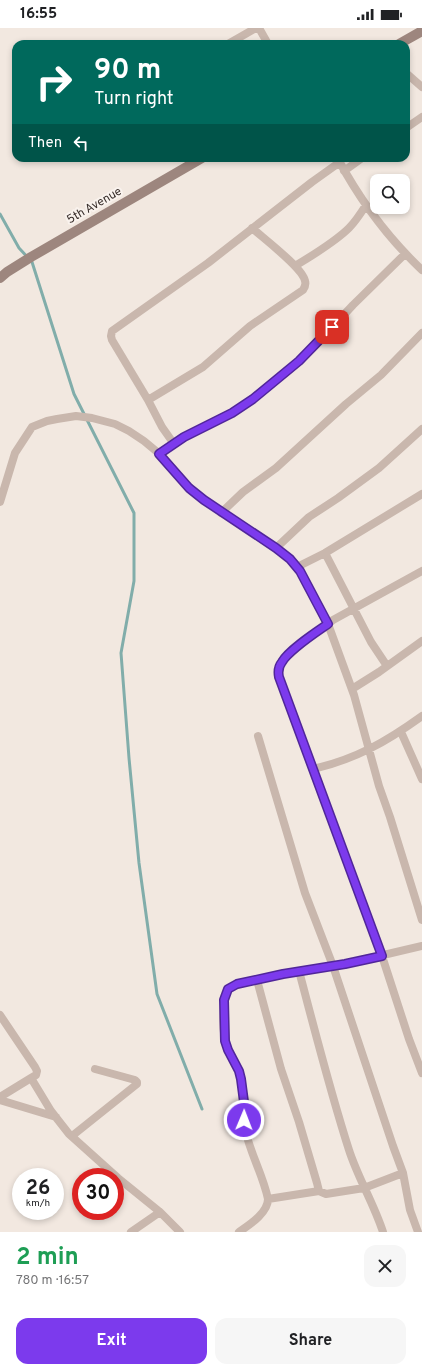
<!DOCTYPE html>
<meta charset="utf-8">
<style>
body{margin:0;font-family:Overpass,sans-serif;background:#f6f6f6;color:#202124;height:100vh;display:flex;flex-direction:column;font-size:15px;white-space:nowrap}
*{box-sizing:border-box;margin:0}
p{font-size:13px;color:#757577}
.icon{flex:none;width:22px;height:22px;fill:none;stroke:currentColor;stroke-width:2;stroke-linecap:round;stroke-linejoin:round}
.map{position:relative;height:1204px;overflow:hidden}
.side{display:flex;flex-direction:column;background:#fff;flex:1}
.side>*{flex:none}
.hud{position:absolute;left:12px;top:12px;width:398px;height:122px;border-radius:12px;box-shadow:0 2px 6px #0003;background:#00695c;color:#fff;overflow:hidden}
.controls{position:absolute;left:370px;top:146px;display:grid;gap:8px}
.controls a{display:grid;place-items:center;width:40px;height:40px;border-radius:8px;background:#fff;box-shadow:0 2px 6px #0003;font-size:20px}
.speed{position:absolute;left:12px;top:1140px;display:flex;gap:8px;font-size:20px;font-weight:700;text-align:center}
.speed>*{display:grid;place-content:center;width:52px;height:52px;border-radius:50%;background:#fff;box-shadow:0 2px 6px #0003;line-height:1}
.speed small{font-size:10px;font-weight:400}
.speed .limit{border:6px solid #d22;background:#fff;color:#111}
.pin{position:absolute;display:grid;place-items:center;width:34px;height:34px;color:#fff;margin:-17px;border-radius:8px;box-shadow:0 2px 6px #0006}
.me{position:absolute;width:44px;margin:-22px;rotate:1deg;stroke-linejoin:round;filter:drop-shadow(0 0 3px #0008)}
.turn{display:flex;align-items:center;gap:14px;height:84px;padding:0 16px;font-size:18px}
.turn .icon{width:52px;height:52px;stroke-width:2.5}
.turn b{display:block;font-size:28px;line-height:34px}
.then{display:flex;align-items:center;height:38px;padding:0 16px;background:#0003;gap:8px;font-size:15px}
.round{display:grid;place-items:center;flex:none;width:42px;height:42px;border-radius:12px;background:#f6f6f6}
.overview{display:flex;align-items:center;justify-content:space-between;height:68px;padding:0 16px}
h1{font-size:24px;font-weight:700;line-height:30px;color:#1e9e55}
.primary-button{display:flex;gap:8px;margin-top:auto;padding:8px 16px}
.primary-button a{flex:1;height:46px;border-radius:12px;background:#7c3aed;color:#fff;font-size:16px;font-weight:700;line-height:46px;text-align:center}
.primary-button a+a{background:#f6f6f6;color:#202124}
.status{display:flex;justify-content:space-between;align-items:center;height:28px;padding:0 20px;background:#fff;direction:ltr}
.status svg{height:11px;fill:currentColor}
.map>svg:first-child{display:block}
</style>
<div class="status"><b>16:55</b><svg viewBox="0 0 49 12"><path d="M0 12V9h3v3zM5 12V6h3v6zM10 12V3h3v9zM15 12V0h3v12zM26 1h20v11H26zM47 4h2v5h-2z"/></svg></div>
<div class="map">
<svg width="422" height="1204" viewBox="0 0 422 1204">
<rect width="100%" height="100%" fill="#f2e8e0"/>
<g fill="none" stroke-linecap="round" stroke-linejoin="round">
<path stroke="#81adaa" stroke-width="3" d="M 0,186 L 19,220 L 32,234 L 74,366 L 134,485 L 134,553 L 121,625 L 129,730 L 139,835 L 157,966 L 202,1081"/>
<path stroke="#c9b7ad" stroke-width="8" d="M 259,0 L 268,16
M 228,16 L 256,0
M 406,45 L 422,59
M 406,100 L 422,89
M 338,131 C 360,172 388,210 422,242
M 344,143 L 362,130
M 295,238 C 313,227 335,214 349,200 C 356,193 361,185 366,177
M 148,372 L 203,339 L 250,298 L 303,262 C 305,259 306,256 305,253 C 303,240 263,210 252,200
M 174,416 L 162,399 L 148,372 L 112,312 L 111,308 L 112,303 L 208,235 L 312,154 L 340,134
M 159,426 L 184,409 L 240,380 L 289,342 L 312,321 L 353,277 L 405,226
M 0,474 L 15,425 L 32,399 L 47,393 L 57,391 L 76,388 L 92,390 L 115,396 L 129,403 L 144,413 L 162,428 L 189,460 L 204,472 L 283,525 L 295,536 L 300,543 L 328,596 L 354,667 L 379,758 L 390,789 L 422,892
M 221,485 L 243,464 L 276,440 L 346,376 L 381,347 L 422,305
M 276,520 L 309,489 L 338,470 L 379,440 L 422,401
M 325,525 L 371,614 L 387,638
M 297,539 L 325,525 L 422,466
M 422,543 L 333,592 L 306,612 L 282,633 L 279,639 L 279,649 L 382,928 L 409,1011 L 422,1045
M 352,661 L 379,644 L 422,613
M 401,704 L 422,751
M 258,708 L 305,865 L 333,938 L 393,1118 L 403,1145 L 410,1182 L 418,1204
M 313,741 C 356,731 386,714 422,688
M 299,943 C 315,1003 330,1063 349,1122 C 358,1150 374,1176 383,1204
M 257,952 L 281,1041 L 299,1094 L 317,1155 L 319,1163 L 326,1166 L 364,1160 L 403,1145
M 0,987 L 35,1039 L 37,1043 L 36,1047 L 31,1050
M 0,1069 L 31,1050 L 51,1083 L 69,1106 L 118,1150 L 160,1184
M 0,1072 L 56,1089
M 72,1108 L 137,1056 L 137,1054 L 135,1052 L 95,1041
M 268,1171 L 319,1163
M 131,1204 L 160,1184 L 180,1204
M 239,1204 C 249,1197 268,1185 268,1171 C 263,1147 250,1125 245,1101 C 241,1084 245,1066 241,1049 C 239,1039 232,1031 228,1021 C 222,1008 221,975 228,961 L 237,956 L 283,946 L 345,936 L 422,918"/>
<path stroke="#9d867e" stroke-width="10" d="M 399,16 L 422,3
M 0,250 L 7,244 L 31,229 L 202,130"/>
</g>
<g fill="none" stroke-linecap="round" stroke-linejoin="round">
<g stroke="#51269a" stroke-width="10">
<path id="route" d="M 244,1092 L 244,1074 L 241,1051 L 239,1043 L 228,1022 L 225,1013 L 224,972 L 228,961 L 237,956 L 283,946 L 345,936 L 382,928 L 279,649 C 278,644 278,639 282,634 C 289,622 315,605 328,596 L 300,543 L 290,531 L 276,520 L 204,472 L 189,460 L 159,426 L 184,409 L 232,385 L 253,371 L 299,333 L 332,299"/>
</g>
<use href="#route" stroke="#7c3aed" stroke-width="7"/>
</g>
<g text-anchor="middle" stroke-width="4" stroke-linejoin="round" paint-order="stroke">
<g font-size="12" fill="#382e2b" stroke="#f9f2ed">
<text transform="translate(94 177) rotate(-30)" y="4">5th Avenue</text>
</g>
</g>
</svg>
<div class="controls">
<a><svg class="icon" aria-label="search" viewBox="0 0 24 24"><circle cx="10" cy="10" r="6"/><path d="M15 15l6 6"/></svg></a>
</div>
<div class="speed"><div>26<small>km/h</small></div><div class="limit">30</div></div>
<div class="pin" style="left:332px;top:299px;background:#d93025"><svg class="icon" aria-label="arrive" viewBox="0 0 24 24"><path d="M6 21V4h12l-3 4 3 4H6"/></svg></div>
<svg class="me" style="left:244px;top:1092px" viewBox="-20 -20 40 40"><circle r="17" fill="#7c3aed" stroke="#fff" stroke-width="3"/><path d="M0-11L8 9 0 5-8 9z" fill="#fff"/></svg>
<div class="hud">
<div class="turn"><svg class="icon" aria-label="right" viewBox="0 0 24 24"><path d="M7 20v-9h11M14 6l5 5-5 5"/></svg><div><b>90 m</b>Turn right</div></div>
<div class="then">Then<svg class="icon" aria-label="left" viewBox="0 0 24 24"><path d="M17 20v-9H6M10 6l-5 5 5 5"/></svg></div>
</div>
</div>
<section class="side">
<div class="overview"><div><h1>2 min</h1><p>780 m · 16:57</p></div><a class="round"><svg class="icon" aria-label="close" viewBox="0 0 24 24"><path d="M6 6l12 12M18 6L6 18"/></svg></a></div>
<div class="primary-button"><a>Exit</a><a>Share</a></div>
</section>
